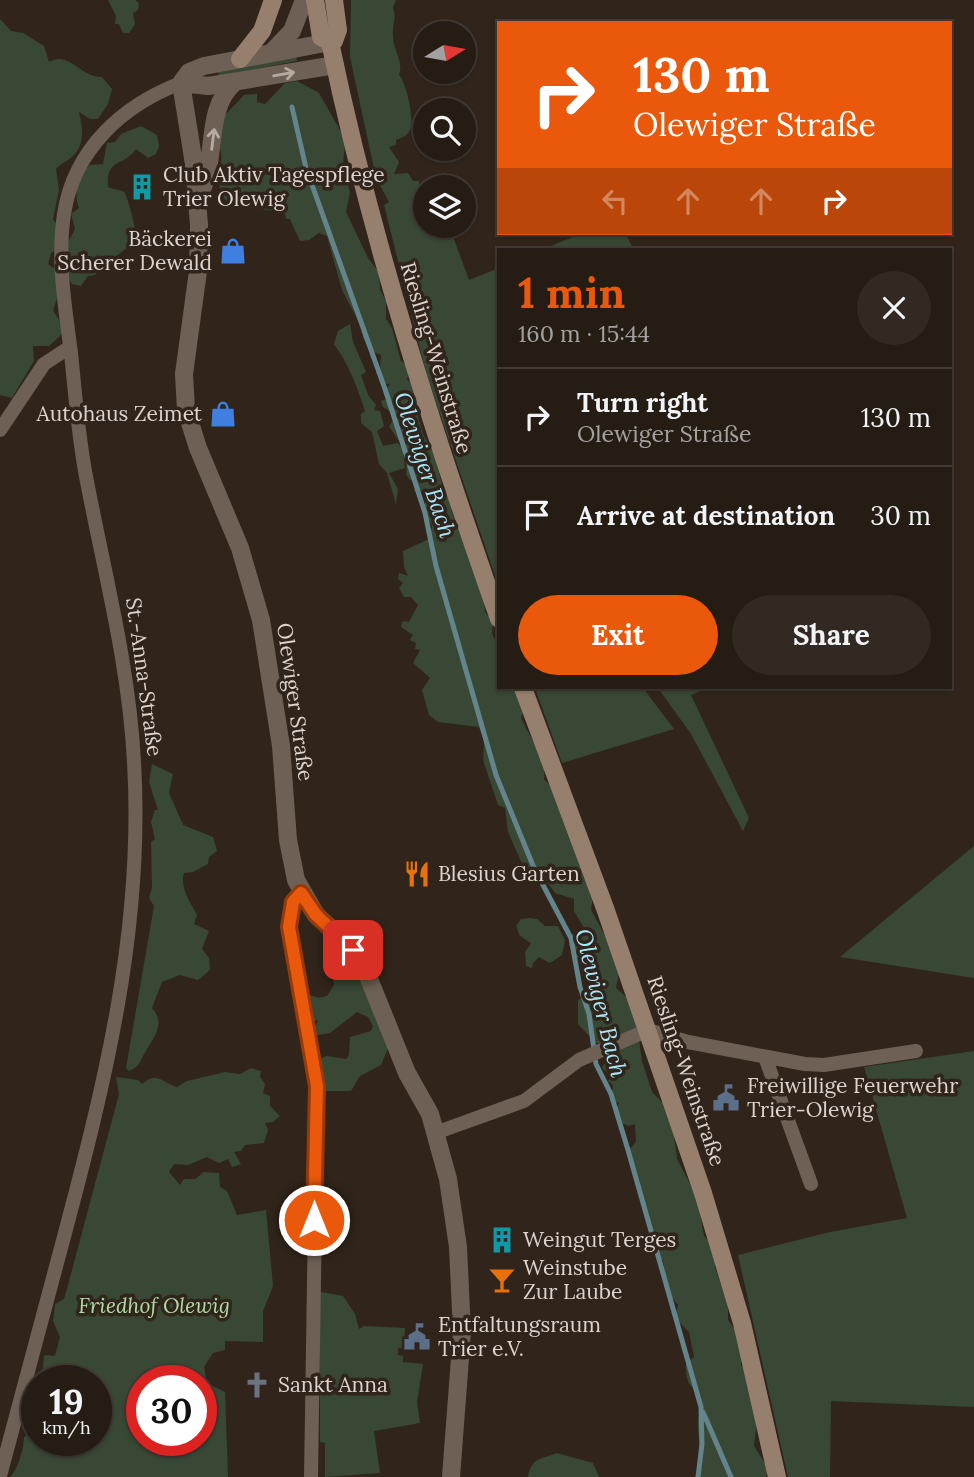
<!DOCTYPE html>
<meta charset="utf-8">
<style>
body{margin:0;font-family:Lora,serif;background:#312922;color:#f1f3f6;height:100vh;display:flex;flex-direction:column;font-size:26px;white-space:nowrap}
*{box-sizing:border-box;margin:0}
p{font-size:23px;color:#a3a1a0}
.icon{flex:none;width:38px;height:38px;fill:none;stroke:currentColor;stroke-width:2;stroke-linecap:round;stroke-linejoin:round}
.map{position:relative;flex:1;overflow:hidden}
.drawer{position:absolute;left:497px;top:248px;width:455px;height:441px;display:flex;flex-direction:column;background:#251c14;border-radius:0px;box-shadow:0 2px 5px #0004,0 0 0 2px #423a34}
.drawer>*{flex:none}
.hud{position:absolute;left:497px;top:21px;width:455px;height:214px;border-radius:0px;box-shadow:0 2px 5px #0004,0 0 0 2px #423a34;background:#ea580c;color:#fff;overflow:hidden}
.needle{width:46px;rotate:79deg}
.buttons{position:absolute;left:413px;top:21px;display:grid;gap:14px}
.buttons a{display:grid;place-items:center;width:63px;height:63px;border-radius:50%;background:#251c14;box-shadow:0 2px 5px #0004,0 0 0 2px #423a34;font-size:35px}
.speed{position:absolute;left:21px;top:1365px;display:flex;gap:14px;font-size:35px;font-weight:700;text-align:center}
.speed>*{display:grid;place-content:center;width:91px;height:91px;border-radius:50%;background:#251c14;box-shadow:0 2px 5px #0004,0 0 0 2px #423a34;line-height:1}
.speed small{font-size:18px;font-weight:400}
.speed .limit{border:10px solid #d22;background:#fff;color:#111}
.pin{position:absolute;display:grid;place-items:center;width:60px;height:60px;color:#fff;margin:-30px;border-radius:14px;box-shadow:0 4px 10px #0006}
.me{position:absolute;width:77px;margin:-38px;rotate:0deg;stroke-linejoin:round;filter:drop-shadow(0 0 5px #0008)}
.turn{display:flex;align-items:center;gap:24px;height:147px;padding:0 21px;font-size:32px}
.turn .icon{width:91px;height:91px;stroke-width:2.5}
.turn b{display:block;font-size:49px;line-height:60px}
.lanes{display:flex;align-items:center;height:66px;padding:0 21px;background:#0003;justify-content:center;gap:35px;direction:ltr}
.lanes .off{opacity:.35}
.round{display:grid;place-items:center;flex:none;width:74px;height:74px;border-radius:37px;background:#312922}
.headline{display:flex;align-items:center;justify-content:space-between;height:119px;padding:0 21px}
h1{font-size:42px;font-weight:700;line-height:52px;color:#ea580c}
.button{display:flex;gap:14px;margin-top:auto;padding:14px 21px}
.button a{flex:1;height:80px;border-radius:42px;background:#ea580c;color:#fff;font-size:28px;font-weight:700;line-height:80px;text-align:center}
.button a+a{background:#312922;color:#f1f3f6}
ul{padding:0;list-style:none}
li{display:flex;align-items:center;gap:21px;height:98px;padding:0 21px;border-top:2px solid #423a34}
li div{flex:1}
li b{display:block;font-size:26px}
li em{font-style:normal}
.map>svg:first-child{display:block}
</style>
<div class="map">
<svg width="974" height="1477" viewBox="0 0 974 1477">
<rect width="100%" height="100%" fill="#31251b"/>
<path fill="#384835" fill-rule="evenodd" d="M 108,0 L 135,0 L 139,3 L 138,10 L 133,13 L 135,24 L 129,33 L 123,33 L 119,24 L 115,24 L 116,16 Z
M 351,0 L 396,0 L 393,8 C 397,19 392,24 393,36 C 393,50 404,62 399,75 C 406,82 415,120 410,130 C 408,136 401,138 396,140 L 396,145 L 389,147 L 399,162 L 394,174 L 408,173 L 413,181 L 419,181 L 420,189 L 433,184 L 434,187 L 425,187 L 425,226 L 449,226 L 469,280 L 499,268 L 499,587 L 426,373 L 384,205 L 389,202 L 376,178 L 350,57 Z
M 0,19 L 11,31 L 23,33 L 44,46 L 49,62 C 69,50 81,78 102,77 L 112,89 L 108,104 L 98,119 L 90,119 L 79,112 C 82,126 86,142 74,155 C 68,161 61,163 56,169 L 59,190 L 53,219 L 57,225 L 57,249 L 51,253 L 48,264 L 56,270 L 59,293 L 53,310 L 63,327 L 62,334 L 49,346 L 33,346 L 34,361 L 12,398 L 0,395 Z
M 296,56 L 297,61 L 219,76 L 218,71 Z
M 297,81 L 319,93 L 345,139 L 343,167 L 350,192 L 346,212 L 368,258 L 379,272 L 380,290 L 386,301 L 386,319 L 392,328 L 401,361 L 410,367 L 407,380 L 416,385 L 422,405 L 418,416 L 423,434 L 436,457 L 442,486 L 453,504 L 451,510 L 461,536 L 469,548 L 484,595 L 485,612 L 493,622 L 492,634 L 499,647 L 499,688 L 521,688 L 525,706 L 521,718 C 530,739 547,756 544,780 L 553,787 L 584,878 L 589,880 L 593,895 L 591,910 L 621,965 L 616,988 L 634,1004 L 642,1061 L 652,1092 L 671,1112 L 677,1159 L 697,1197 L 704,1236 L 712,1244 L 717,1260 L 715,1267 L 728,1305 L 728,1320 L 741,1338 L 741,1366 L 745,1368 L 757,1420 L 754,1446 L 768,1468 L 766,1477 L 699,1477 C 704,1457 697,1441 698,1421 C 699,1411 703,1404 700,1394 C 688,1387 685,1377 686,1363 L 694,1357 L 689,1332 L 675,1318 L 678,1305 L 668,1292 L 663,1261 L 653,1247 L 638,1184 L 640,1180 L 635,1176 L 637,1171 L 631,1164 L 627,1152 L 636,1142 L 635,1124 L 629,1126 L 617,1121 L 614,1112 L 619,1103 L 611,1101 L 613,1085 L 608,1081 L 611,1076 L 602,1068 L 606,1061 L 616,1061 L 616,1045 L 596,1043 L 578,1024 L 578,1000 L 593,993 C 600,977 576,959 569,945 L 572,934 L 583,933 L 584,928 L 574,911 L 574,899 L 555,893 L 547,882 L 537,880 L 524,868 L 508,832 L 505,808 L 498,805 L 483,760 L 484,741 L 479,727 L 438,722 L 429,715 L 422,690 L 430,678 L 413,663 L 420,650 L 415,649 L 416,643 L 410,640 L 413,635 L 401,627 L 403,621 L 409,622 L 418,605 L 411,597 L 404,597 L 399,588 L 403,583 L 398,579 L 399,573 L 408,576 L 404,567 L 403,551 L 429,539 L 432,526 L 422,508 L 428,498 L 421,491 L 414,492 L 418,482 L 409,479 L 406,474 L 407,460 L 410,459 L 405,454 L 406,442 L 398,440 L 389,426 L 396,415 L 383,407 L 381,401 L 387,399 L 385,392 L 390,384 L 381,383 L 376,372 L 380,368 L 381,355 L 370,351 L 363,338 L 362,328 L 342,290 L 327,236 L 319,233 L 309,240 L 300,241 L 290,219 L 286,219 L 285,214 C 275,210 232,206 226,200 C 210,183 229,159 217,142 L 223,111 L 227,113 L 244,95 L 257,94 L 257,102 L 265,104 L 285,83 Z
M 141,126 L 157,135 L 159,146 L 156,154 L 148,158 L 136,149 C 124,167 106,157 108,187 C 112,189 121,190 124,192 C 127,194 135,226 135,230 C 134,242 121,257 110,257 L 104,268 L 98,268 L 95,275 L 88,276 L 81,286 L 72,284 L 67,276 L 73,266 L 69,263 L 66,246 L 75,229 L 71,214 L 79,208 C 73,193 78,177 90,165 L 103,164 L 107,143 L 115,142 L 121,134 Z
M 583,233 L 625,233 L 634,250 L 541,250 Z
M 350,324 L 353,342 L 366,372 L 361,375 L 368,395 L 376,405 L 374,410 L 380,411 L 384,426 L 377,431 L 383,446 L 398,443 L 403,450 L 405,468 L 389,473 L 398,489 L 396,504 L 387,473 L 379,464 L 372,432 L 361,423 L 361,414 L 365,411 C 357,386 349,365 334,344 L 338,331 Z
M 535,688 L 643,688 L 674,729 L 562,763 Z
M 658,688 L 708,688 L 691,695 L 749,818 L 743,831 L 691,734 Z
M 152,764 L 173,774 L 169,793 L 183,825 L 213,837 L 217,851 L 209,857 L 208,864 L 193,872 L 184,873 C 179,886 191,904 197,915 L 194,924 L 209,931 L 202,949 L 209,958 L 210,970 L 198,980 L 180,975 L 162,982 L 152,1008 C 166,1023 154,1037 146,1051 C 140,1060 140,1067 129,1071 L 126,1068 L 154,906 L 149,898 L 152,887 L 151,842 L 155,839 L 151,822 L 155,810 L 158,810 L 149,782 Z
M 974,846 L 974,978 L 840,957 Z
M 529,918 L 537,919 L 545,926 L 558,926 L 565,940 L 562,955 L 550,963 L 539,957 L 533,963 L 532,968 L 526,966 L 525,952 L 531,943 L 520,936 L 516,926 L 521,919 Z
M 347,959 L 355,960 L 389,1046 L 381,1065 L 360,1076 L 351,1091 L 322,1091 L 319,1060 L 326,1056 L 346,1059 L 349,1055 L 350,1037 L 371,1031 L 373,1026 L 368,1017 L 357,1012 L 330,1033 L 317,1035 L 314,1029 L 318,1020 L 312,1022 L 306,994 L 319,998 L 327,996 L 334,985 L 333,976 Z
M 974,1051 L 974,1407 L 831,1401 L 830,1477 L 788,1477 L 738,1255 L 830,1232 L 907,1218 L 864,1067 Z
M 251,1068 L 261,1071 L 260,1077 L 265,1084 L 263,1093 L 270,1096 L 270,1106 L 280,1116 L 273,1122 L 265,1123 L 268,1130 L 264,1143 L 245,1145 L 241,1151 L 234,1152 L 241,1164 L 232,1167 L 228,1159 L 219,1163 L 207,1157 L 188,1165 L 174,1164 L 169,1172 L 180,1185 L 184,1179 L 195,1179 L 204,1172 L 219,1173 L 220,1187 L 227,1191 L 237,1215 L 266,1210 L 273,1286 L 263,1311 L 263,1342 L 225,1341 L 225,1350 L 213,1353 L 204,1367 L 207,1383 L 225,1392 L 228,1477 L 10,1477 C 18,1469 24,1448 24,1437 L 29,1434 L 24,1432 L 22,1426 L 29,1421 L 37,1392 L 37,1440 L 96,1440 L 96,1381 L 42,1381 L 44,1355 L 55,1356 L 60,1337 L 53,1321 L 55,1304 L 64,1299 L 68,1285 L 119,1094 L 116,1077 L 138,1080 L 142,1084 C 157,1071 163,1083 177,1087 L 187,1081 L 225,1072 L 240,1074 ZM 142,1381 L 201,1381 L 201,1440 L 142,1440 Z
M 320,1292 L 343,1296 L 355,1314 L 359,1329 L 364,1326 L 405,1328 L 404,1348 L 398,1348 L 398,1355 L 403,1356 L 403,1362 L 423,1364 L 417,1402 L 420,1423 L 374,1431 L 380,1473 L 325,1477 L 325,1443 L 320,1442 Z
M 557,1453 L 593,1463 L 599,1477 L 528,1477 C 531,1457 543,1459 557,1453 Z"/>
<g fill="none" stroke-linecap="round" stroke-linejoin="round">
<path stroke="#64848c" stroke-width="5" d="M 292,107 L 306,168 L 385,389 L 425,513 L 436,566 L 496,775 L 534,868 L 571,938 L 580,987 L 589,1014 L 596,1064 L 611,1094 L 628,1150 L 701,1407 L 702,1444 L 698,1477
M 703,1412 L 731,1477"/>
<path stroke="#6e6054" stroke-width="14" d="M 0,430 L 44,364 L 70,347
M 301,893 L 293,902 L 289,927 L 317,1086 L 311,1477
M 765,1057 L 811,1184
M 435,1133 L 524,1101 L 579,1060 L 648,1030 L 688,1042 L 805,1064 L 824,1065 L 916,1051
M 0,1476 C 20,1400 40,1324 61,1248 C 104,1087 144,930 134,762 C 129,663 103,568 85,471 C 78,432 75,392 71,353 C 65,307 57,260 64,214 C 74,149 123,105 181,83"/>
<path stroke="#6e6054" stroke-width="18" d="M 271,53 L 292,31 L 304,0
M 181,83 L 194,164 L 199,225 L 198,271 L 184,374 L 186,410 L 198,448 L 240,548 L 261,620 L 281,746 L 288,840 L 296,880 L 316,915 L 347,943 L 363,964 L 407,1073 L 430,1114 L 448,1179 L 458,1247 L 462,1332 L 451,1477
M 181,83 L 189,72 L 204,66 L 330,42
M 181,83 L 208,86 L 335,65
M 198,197 C 219,163 203,110 234,83"/>
<path stroke="#967f6d" stroke-width="18" d="M 315,0 L 321,37 L 330,42 C 371,239 432,429 499,619
M 330,42 L 334,41 L 338,30 L 334,0
M 240,59 L 262,31 L 273,0
M 523,688 L 605,908 L 703,1193 L 742,1323 L 777,1477"/>
</g>
<defs><path id="oneway-shaft" d="M-6 0H5M1.5-3L5.5 0L1.5 3" fill="none" stroke-width="1.6" stroke-linecap="round" stroke-linejoin="round" transform="scale(1.75)"/></defs>
<g stroke="#b6aba3">
<use href="#oneway-shaft" transform="translate(284 74) rotate(-10)"/>
<use href="#oneway-shaft" transform="translate(213 139) rotate(-83)"/>
</g>
<g fill="none" stroke-linecap="round" stroke-linejoin="round">
<g stroke="#983908" stroke-width="18">
<path id="route" d="M 314,1220 L 317,1086 L 289,927 L 293,902 L 301,893 L 316,915 L 353,950"/>
</g>
<use href="#route" stroke="#ea580c" stroke-width="12"/>
</g>
<defs>
<g id="building-bare" transform="scale(2.1)"><path d="M-4-6H4V6H1V3H-1V6H-4ZM-2.5-4.3h1.7v1.8h-1.7ZM.8-4.3h1.7v1.8H.8ZM-2.5-1h1.7V.8h-1.7ZM.8-1h1.7V.8H.8Z" fill="#0f9aa8" stroke="#31251b" stroke-width="2.5" paint-order="stroke"/></g>
<g id="shop-bare" transform="scale(2.1)"><path d="M-5-2.5h2.3a2.7 3.5 0 0 1 5.4 0H5L5.5 6h-11ZM-1.5-2.5h3a1.5 2.3 0 0 0-3 0Z" fill="#3f7fe0" stroke="#31251b" stroke-width="2.5" paint-order="stroke"/></g>
<g id="restaurant-bare" transform="scale(2.1)"><path d="M-5-6h1v4h1v-4h1v4h1v-4h1v5L-1.5 .5V6h-2V.5L-5-1ZM5-6V6H3V1.5H1.5Q1.5-4 5-6Z" fill="#e8710a" stroke="#31251b" stroke-width="2.5" paint-order="stroke"/></g>
<g id="civic-bare" transform="scale(2.1)"><path d="M-.6-6.5H3V-4.5H.6V-3L4-1V1h2V6H-6V1h2V-1L-.6-3ZM-1.2 2.5V6h2.4V2.5Z" fill="#5c6f8a" stroke="#31251b" stroke-width="2.5" paint-order="stroke"/></g>
<g id="bar-bare" transform="scale(2.1)"><path d="M-6-5H6L.8 .8V4.5H3.5V6h-7V4.5H-.8V.8Z" fill="#e8710a" stroke="#31251b" stroke-width="2.5" paint-order="stroke"/></g>
<g id="church-bare" transform="scale(2.1)"><path d="M-1.2-6h2.4v3.5h3.3v2.4h-3.3V6h-2.4V-.1h-3.3v-2.4h3.3Z" fill="#6b7280" stroke="#31251b" stroke-width="2.5" paint-order="stroke"/></g>
</defs>
<g fill-rule="evenodd">
<use href="#building-bare" x="142" y="187"/>
<use href="#shop-bare" x="233" y="251"/>
<use href="#shop-bare" x="223" y="414"/>
<use href="#restaurant-bare" x="417" y="874"/>
<use href="#civic-bare" x="726" y="1098"/>
<use href="#building-bare" x="502" y="1240"/>
<use href="#bar-bare" x="502" y="1280"/>
<use href="#civic-bare" x="417" y="1337"/>
<use href="#church-bare" x="257" y="1385"/>
</g>
<g text-anchor="middle" stroke-width="7" stroke-linejoin="round" paint-order="stroke">
<g font-size="21" fill="#ddd4ce" stroke="#31251b" text-anchor="start">
<text x="163" y="182">Club Aktiv Tagespflege<tspan x="163" dy="24">Trier Olewig</tspan></text>
<text x="212" y="246" text-anchor="end">Bäckerei<tspan x="212" dy="24">Scherer Dewald</tspan></text>
<text x="202" y="421" text-anchor="end">Autohaus Zeimet</text>
<text x="438" y="881">Blesius Garten</text>
<text x="747" y="1093">Freiwillige Feuerwehr<tspan x="747" dy="24">Trier-Olewig</tspan></text>
<text x="523" y="1247">Weingut Terges</text>
<text x="523" y="1275">Weinstube<tspan x="523" dy="24">Zur Laube</tspan></text>
<text x="438" y="1332">Entfaltungsraum<tspan x="438" dy="24">Trier e.V.</tspan></text>
<text x="278" y="1392">Sankt Anna</text>
</g>
<g font-size="21" fill="#ddd4ce" stroke="#31251b">
<text transform="translate(436 358) rotate(73)" y="7">Riesling-Weinstraße</text>
<text transform="translate(144 677) rotate(82)" y="7">St.-Anna-Straße</text>
<text transform="translate(295 702) rotate(82)" y="7">Olewiger Straße</text>
<text transform="translate(686 1071) rotate(71)" y="7">Riesling-Weinstraße</text>
</g>
<g font-size="21" font-style="italic" fill="#aedca6" stroke="#31251b">
<text x="154" y="1313">Friedhof Olewig</text>
</g>
<g font-size="23" font-style="italic" fill="#a7e7fb" stroke="#31251b">
<text transform="translate(425 465) rotate(72)" y="8">Olewiger Bach</text>
<text transform="translate(601 1003) rotate(76)" y="8">Olewiger Bach</text>
</g>
</g>
</svg>
<div class="buttons">
<a><svg class="needle" viewBox="-14 -14 28 28"><path d="M0-13l5 13h-10z" fill="#e53935"/><path d="M0 13l5-13h-10z" fill="#a3a1a0"/></svg></a>
<a><svg class="icon" aria-label="search" viewBox="0 0 24 24"><circle cx="10" cy="10" r="6"/><path d="M15 15l6 6"/></svg></a>
<a><svg class="icon" aria-label="layers" viewBox="0 0 24 24"><path d="M12 4l9 5-9 5-9-5zM3 14l9 5 9-5"/></svg></a>
</div>
<div class="speed"><div>19<small>km/h</small></div><div class="limit">30</div></div>
<div class="pin" style="left:353px;top:950px;background:#d93025"><svg class="icon" aria-label="arrive" viewBox="0 0 24 24"><path d="M6 21V4h12l-3 4 3 4H6"/></svg></div>
<svg class="me" style="left:314px;top:1220px" viewBox="-20 -20 40 40"><circle r="17" fill="#ea580c" stroke="#fff" stroke-width="3"/><path d="M0-11L8 9 0 5-8 9z" fill="#fff"/></svg>
<div class="hud">
<div class="turn"><svg class="icon" aria-label="right" viewBox="0 0 24 24"><path d="M7 20v-9h11M14 6l5 5-5 5"/></svg><div><b>130 m</b>Olewiger Straße</div></div>
<div class="lanes"><svg class="icon off" aria-label="left" viewBox="0 0 24 24"><path d="M17 20v-9H6M10 6l-5 5 5 5"/></svg><svg class="icon off" aria-label="ahead" viewBox="0 0 24 24"><path d="M12 20V5M6 11l6-6 6 6"/></svg><svg class="icon off" aria-label="ahead" viewBox="0 0 24 24"><path d="M12 20V5M6 11l6-6 6 6"/></svg><svg class="icon" aria-label="right" viewBox="0 0 24 24"><path d="M7 20v-9h11M14 6l5 5-5 5"/></svg></div>
</div>
<section class="drawer">
<div class="headline"><div><h1>1 min</h1><p>160 m · 15:44</p></div><a class="round"><svg class="icon" aria-label="close" viewBox="0 0 24 24"><path d="M6 6l12 12M18 6L6 18"/></svg></a></div>
<ul>
<li><svg class="icon" aria-label="right" viewBox="0 0 24 24"><path d="M7 20v-9h11M14 6l5 5-5 5"/></svg><div><b>Turn right</b><p>Olewiger Straße</p></div><em>130 m</em></li>
<li><svg class="icon" aria-label="arrive" viewBox="0 0 24 24"><path d="M6 21V4h12l-3 4 3 4H6"/></svg><div><b>Arrive at destination</b></div><em>30 m</em></li>
</ul>
<div class="button"><a>Exit</a><a>Share</a></div>
</section>
</div>
